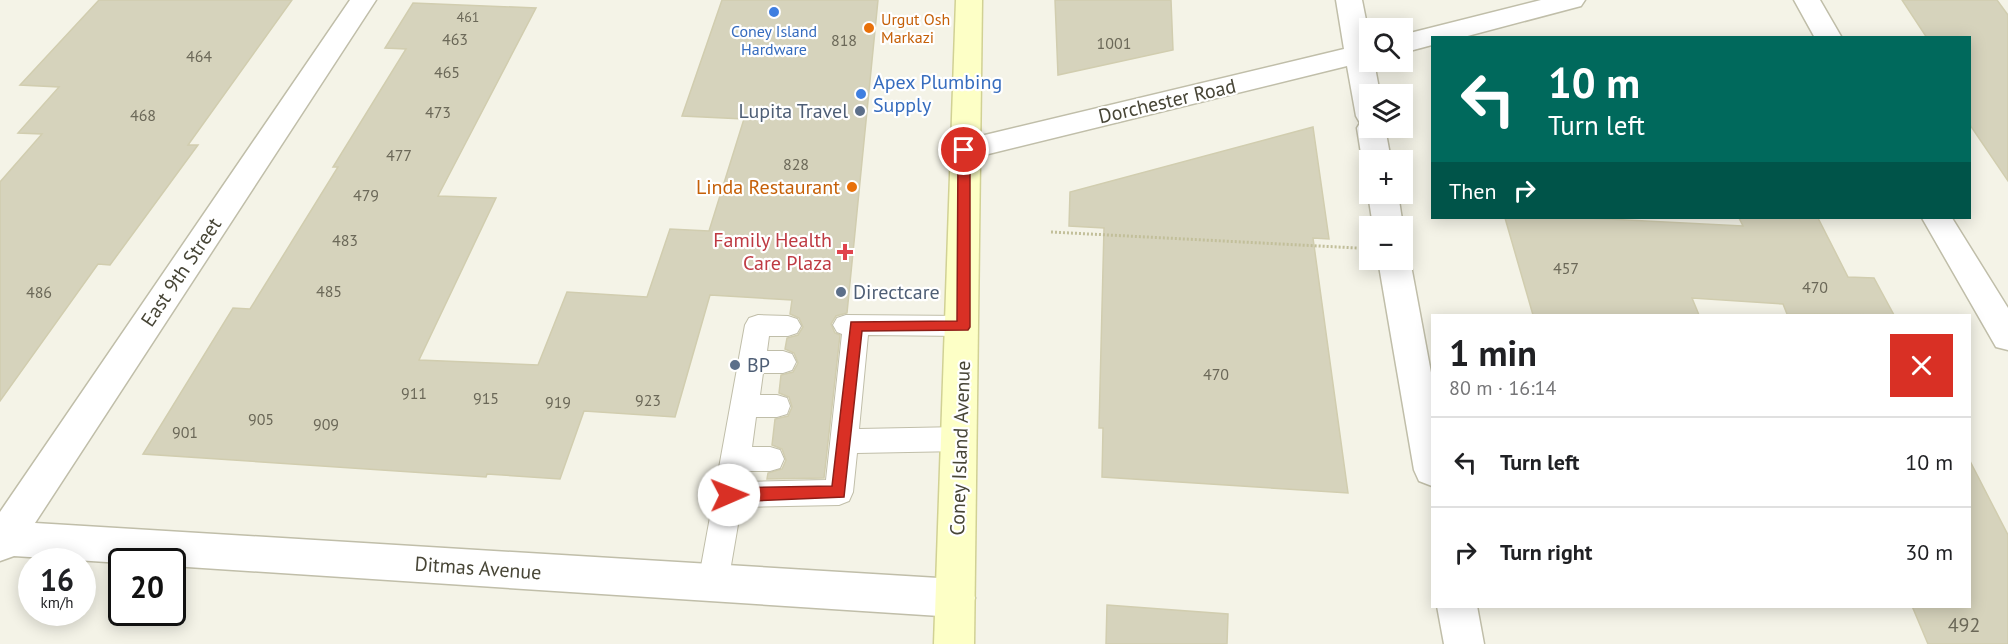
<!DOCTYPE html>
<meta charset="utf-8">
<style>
body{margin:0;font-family:"PT Sans",sans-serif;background:#f2f2f2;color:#202124;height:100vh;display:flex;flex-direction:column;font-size:22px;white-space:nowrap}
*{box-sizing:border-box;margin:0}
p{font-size:20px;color:#757577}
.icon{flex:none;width:33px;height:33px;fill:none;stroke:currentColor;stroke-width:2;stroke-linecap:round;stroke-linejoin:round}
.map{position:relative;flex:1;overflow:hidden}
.details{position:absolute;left:1431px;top:314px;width:540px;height:294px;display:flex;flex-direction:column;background:#fff;border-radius:0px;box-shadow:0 3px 15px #0003}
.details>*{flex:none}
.hud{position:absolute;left:1431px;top:36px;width:540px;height:183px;border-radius:0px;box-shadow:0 3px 15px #0003;background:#00695c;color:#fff;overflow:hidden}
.controls{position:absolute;left:1359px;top:18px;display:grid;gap:12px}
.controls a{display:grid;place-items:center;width:54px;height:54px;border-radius:0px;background:#fff;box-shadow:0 3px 15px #0003;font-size:30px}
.speed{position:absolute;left:18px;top:548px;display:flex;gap:12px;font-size:30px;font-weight:700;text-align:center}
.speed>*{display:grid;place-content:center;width:78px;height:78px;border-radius:50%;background:#fff;box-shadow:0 3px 15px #0003;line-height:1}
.speed small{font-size:15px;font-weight:400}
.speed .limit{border:3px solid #111;border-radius:9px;background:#fff;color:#111}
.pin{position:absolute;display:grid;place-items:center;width:51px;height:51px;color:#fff;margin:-26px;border:3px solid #fff;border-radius:50%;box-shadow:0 2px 6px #0007}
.me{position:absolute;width:66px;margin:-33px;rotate:89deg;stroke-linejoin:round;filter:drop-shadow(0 0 4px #0008)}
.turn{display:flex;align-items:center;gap:21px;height:126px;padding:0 18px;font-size:27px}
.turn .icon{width:78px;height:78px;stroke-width:2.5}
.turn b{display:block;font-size:42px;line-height:51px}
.then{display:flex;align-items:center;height:57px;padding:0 18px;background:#0003;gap:12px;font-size:22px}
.round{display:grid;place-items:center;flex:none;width:63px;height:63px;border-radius:0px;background:#f2f2f2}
.overview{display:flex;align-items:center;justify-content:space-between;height:102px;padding:0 18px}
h1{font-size:36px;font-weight:700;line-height:45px}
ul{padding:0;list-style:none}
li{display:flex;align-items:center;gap:18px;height:90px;padding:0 18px;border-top:2px solid #e0e0e0}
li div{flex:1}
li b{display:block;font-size:22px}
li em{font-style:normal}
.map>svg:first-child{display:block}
</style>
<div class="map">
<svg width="2008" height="644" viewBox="0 0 2008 644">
<rect width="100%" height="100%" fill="#f4f3e7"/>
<path fill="#d6d3bc" stroke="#d1cdaf" stroke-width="1.5" d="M 99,0 L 292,0 L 188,145 L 198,145 L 110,265 L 98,264 L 0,401 L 0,182 L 42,134 L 18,133 L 59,87 L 20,85 Z
M 722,0 L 878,0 L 847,313 L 836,316 L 831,324 L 835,333 L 840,335 L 824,478 L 767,479 L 768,473 L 782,469 L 786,460 L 782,449 L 772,445 L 775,419 L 788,416 L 792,407 L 789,397 L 779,393 L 781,375 L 793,372 L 798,363 L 794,353 L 785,349 L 787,338 L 798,335 L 803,327 L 799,318 L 790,314 L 792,300 L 710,295 L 675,417 L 584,411 L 560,479 L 487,474 L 486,477 L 143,454 L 233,308 L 250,309 L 338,167 L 333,167 L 406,49 L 385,48 L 413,3 L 536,8 L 438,196 L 496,198 L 419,360 L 538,365 L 567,292 L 647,297 L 670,229 L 709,231 L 744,119 L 682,116 Z
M 1055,0 L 1171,0 L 1173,50 L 1058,75 Z
M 1902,0 L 1997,0 L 2008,15 L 2008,181 L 1970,125 L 1970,38 L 1927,38 Z
M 1313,127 L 1329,239 L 1313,238 L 1348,493 L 1102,477 L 1103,428 L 1099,428 L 1104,228 L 1069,226 L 1070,192 Z
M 1505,218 L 1588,218 L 1743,226 L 1739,218 L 1818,218 L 1848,277 L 1874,278 L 1894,315 L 1787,314 L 1783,304 L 1692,298 L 1699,315 L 1533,315 Z
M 1970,461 L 2008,535 L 2008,644 L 1928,644 L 1912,606 L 1970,606 Z
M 1107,605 L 1228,614 L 1227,644 L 1106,644 Z"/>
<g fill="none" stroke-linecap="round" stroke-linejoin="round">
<g stroke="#c0bea9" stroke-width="2">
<path id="lane" d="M 758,315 L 788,316 L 797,319 L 801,326 L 797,333 L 788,336 L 769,336 L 767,351 L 783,351 L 792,354 L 796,362 L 792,370 L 783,373 L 763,373 L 760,395 L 777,395 L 787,398 L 790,406 L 787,414 L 777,417 L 756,417 L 752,447 L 770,447 L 780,450 L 784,459 L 780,468 L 770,471 L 748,471 L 746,482 L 826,480 L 842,334 L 837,332 L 833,325 L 837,318 L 846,315 L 963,316 L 972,319 L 976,326 L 972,333 L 963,336 L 868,335 L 859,429 L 960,427 L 970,431 L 974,439 L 970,447 L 960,451 L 857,453 L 853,492 L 849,501 L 839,505 L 741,507 L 728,583 L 724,593 L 713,597 L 702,593 L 698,583 L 745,325 L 749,318 Z"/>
</g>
<g stroke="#c0bea9" stroke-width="3">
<path id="street" d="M 350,0 L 376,0 L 35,523 L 955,579 L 969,585 L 975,598 L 969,611 L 955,617 L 172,566 L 172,561 L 122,561 L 122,563 L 14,556 L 0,561 L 0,512 Z
M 1336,0 L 1362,0 L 1370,40 L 1370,62 L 1374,62 L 1380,94 L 1370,94 L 1370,128 L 1385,128 L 1391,160 L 1370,160 L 1370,168 L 1362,160 L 1357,128 L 1360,123 L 1356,116 L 1347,66 L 964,160 L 954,157 L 949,150 L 954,143 L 964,140 L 1344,49 Z
M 1541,0 L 1585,0 L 1581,6 L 1460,38 L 1432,38 L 1432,45 L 1402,53 L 1402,35 Z
M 1794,0 L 1820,0 L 1842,38 L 1815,38 Z
M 1370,191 L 1370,194 L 1398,194 L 1403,226 L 1402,228 L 1373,226 L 1368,194 Z
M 1922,218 L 1952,218 L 2008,308 L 2008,350 L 1996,347 Z
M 1402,251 L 1410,260 L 1432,378 L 1432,486 L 1419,481 L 1414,470 L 1378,260 L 1402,260 Z
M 1437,606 L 1477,606 L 1484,644 L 1444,644 Z"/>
</g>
<g stroke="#d1d194" stroke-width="3">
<path id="secondary" d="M 956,0 L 982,0 L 974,644 L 934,644 Z"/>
</g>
<path stroke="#c2bf9a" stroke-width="3" stroke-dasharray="2 2" stroke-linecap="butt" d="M 1051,232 L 1357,248"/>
<use href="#lane" fill="#fff" fill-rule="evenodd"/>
<use href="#street" fill="#fff" fill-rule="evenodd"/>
<use href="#secondary" fill="#fdffc6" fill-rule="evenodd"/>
</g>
<path fill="#d93025" stroke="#8d1f18" stroke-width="1.5" d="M 964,146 L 970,150 L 970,327 L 968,330 L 862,331 L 844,497 L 729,502 L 724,500 L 722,495 L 724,490 L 729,488 L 832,486 L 851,322 L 957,321 L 958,150 Z"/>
<g fill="#3f7fe0" stroke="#fff" stroke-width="2">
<circle cx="774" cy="12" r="6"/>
<circle cx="861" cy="94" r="6"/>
</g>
<g fill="#e8710a" stroke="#fff" stroke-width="2">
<circle cx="869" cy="28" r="6"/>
<circle cx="852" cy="187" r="6"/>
</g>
<g fill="#5c6f8a" stroke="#fff" stroke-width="2">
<circle cx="860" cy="111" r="6"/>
<circle cx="841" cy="292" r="6"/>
<circle cx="735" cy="365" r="6"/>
</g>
<path fill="#e0444e" stroke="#fff" stroke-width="2" d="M842 243h6v6h6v6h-6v6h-6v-6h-6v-6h6z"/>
<g text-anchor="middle" stroke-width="4.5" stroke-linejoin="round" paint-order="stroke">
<g font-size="14" fill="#6b6858">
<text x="468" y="22">461</text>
</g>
<g font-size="16" fill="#c56008" stroke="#fff" text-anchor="start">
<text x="881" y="25">Urgut Osh<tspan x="881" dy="18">Markazi</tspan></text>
</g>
<g font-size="16" fill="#366cbe" stroke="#fff">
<text x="774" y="37">Coney Island<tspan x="774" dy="18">Hardware</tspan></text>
</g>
<g font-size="16" fill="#6b6858">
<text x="455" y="45">463</text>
<text x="844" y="46">818</text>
<text x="1114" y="49">1001</text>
<text x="199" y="62">464</text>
<text x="447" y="78">465</text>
<text x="438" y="118">473</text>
<text x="143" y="121">468</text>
<text x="399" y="161">477</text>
<text x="796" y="170">828</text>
<text x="366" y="201">479</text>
<text x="345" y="246">483</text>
<text x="1566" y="274">457</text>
<text x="1815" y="293">470</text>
<text x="329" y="297">485</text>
<text x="39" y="298">486</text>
<text x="1216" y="380">470</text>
<text x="414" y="399">911</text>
<text x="486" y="404">915</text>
<text x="648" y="406">923</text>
<text x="558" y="408">919</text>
<text x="261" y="425">905</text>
<text x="326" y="430">909</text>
<text x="185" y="438">901</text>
</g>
<g font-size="20" fill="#366cbe" stroke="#fff" text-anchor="start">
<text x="873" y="89">Apex Plumbing<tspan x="873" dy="23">Supply</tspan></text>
</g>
<g font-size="20" fill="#474536" stroke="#fff">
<text transform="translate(1167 101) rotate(-13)" y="7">Dorchester Road</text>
<text transform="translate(181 272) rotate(-56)" y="7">East 9th Street</text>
<text transform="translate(960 448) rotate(-88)" y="7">Coney Island Avenue</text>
<text transform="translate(478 568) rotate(4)" y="7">Ditmas Avenue</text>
</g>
<g font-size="20" fill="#4e5e75" stroke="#fff" text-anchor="start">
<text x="848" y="118" text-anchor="end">Lupita Travel</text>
<text x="853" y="299">Directcare</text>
<text x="747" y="372">BP</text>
</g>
<g font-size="20" fill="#c56008" stroke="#fff" text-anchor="end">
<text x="840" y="194">Linda Restaurant</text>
</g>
<g font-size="20" fill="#be3a42" stroke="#fff" text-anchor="end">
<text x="832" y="247">Family Health<tspan x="832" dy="23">Care Plaza</tspan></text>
</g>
<g font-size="20" fill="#6b6858">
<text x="1964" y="632">492</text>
</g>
</g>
</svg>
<div class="controls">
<a><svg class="icon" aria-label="search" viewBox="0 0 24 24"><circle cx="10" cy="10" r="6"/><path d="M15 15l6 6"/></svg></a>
<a><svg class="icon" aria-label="layers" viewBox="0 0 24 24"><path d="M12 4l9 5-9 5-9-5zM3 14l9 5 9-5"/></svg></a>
<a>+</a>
<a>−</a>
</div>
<div class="speed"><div>16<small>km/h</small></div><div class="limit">20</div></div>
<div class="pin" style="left:964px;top:150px;background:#d93025"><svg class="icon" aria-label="arrive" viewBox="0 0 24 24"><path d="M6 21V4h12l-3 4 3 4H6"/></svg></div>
<svg class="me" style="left:729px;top:495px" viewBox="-20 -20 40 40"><circle r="19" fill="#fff"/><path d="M0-13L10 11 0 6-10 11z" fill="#d93025"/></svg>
<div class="hud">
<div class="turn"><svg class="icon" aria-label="left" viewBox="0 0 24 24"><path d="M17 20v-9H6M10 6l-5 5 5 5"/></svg><div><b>10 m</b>Turn left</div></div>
<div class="then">Then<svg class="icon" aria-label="right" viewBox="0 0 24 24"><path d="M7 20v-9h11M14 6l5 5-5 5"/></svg></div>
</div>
<section class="details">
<div class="overview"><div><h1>1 min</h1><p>80 m · 16:14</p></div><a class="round" style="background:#d93025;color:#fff"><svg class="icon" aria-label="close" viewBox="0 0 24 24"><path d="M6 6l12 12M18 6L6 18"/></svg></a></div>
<ul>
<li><svg class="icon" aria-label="left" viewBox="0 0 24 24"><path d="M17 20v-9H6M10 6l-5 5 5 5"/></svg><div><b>Turn left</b></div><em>10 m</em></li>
<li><svg class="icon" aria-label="right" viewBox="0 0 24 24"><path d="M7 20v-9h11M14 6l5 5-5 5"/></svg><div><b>Turn right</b></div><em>30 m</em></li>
</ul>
</section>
</div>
